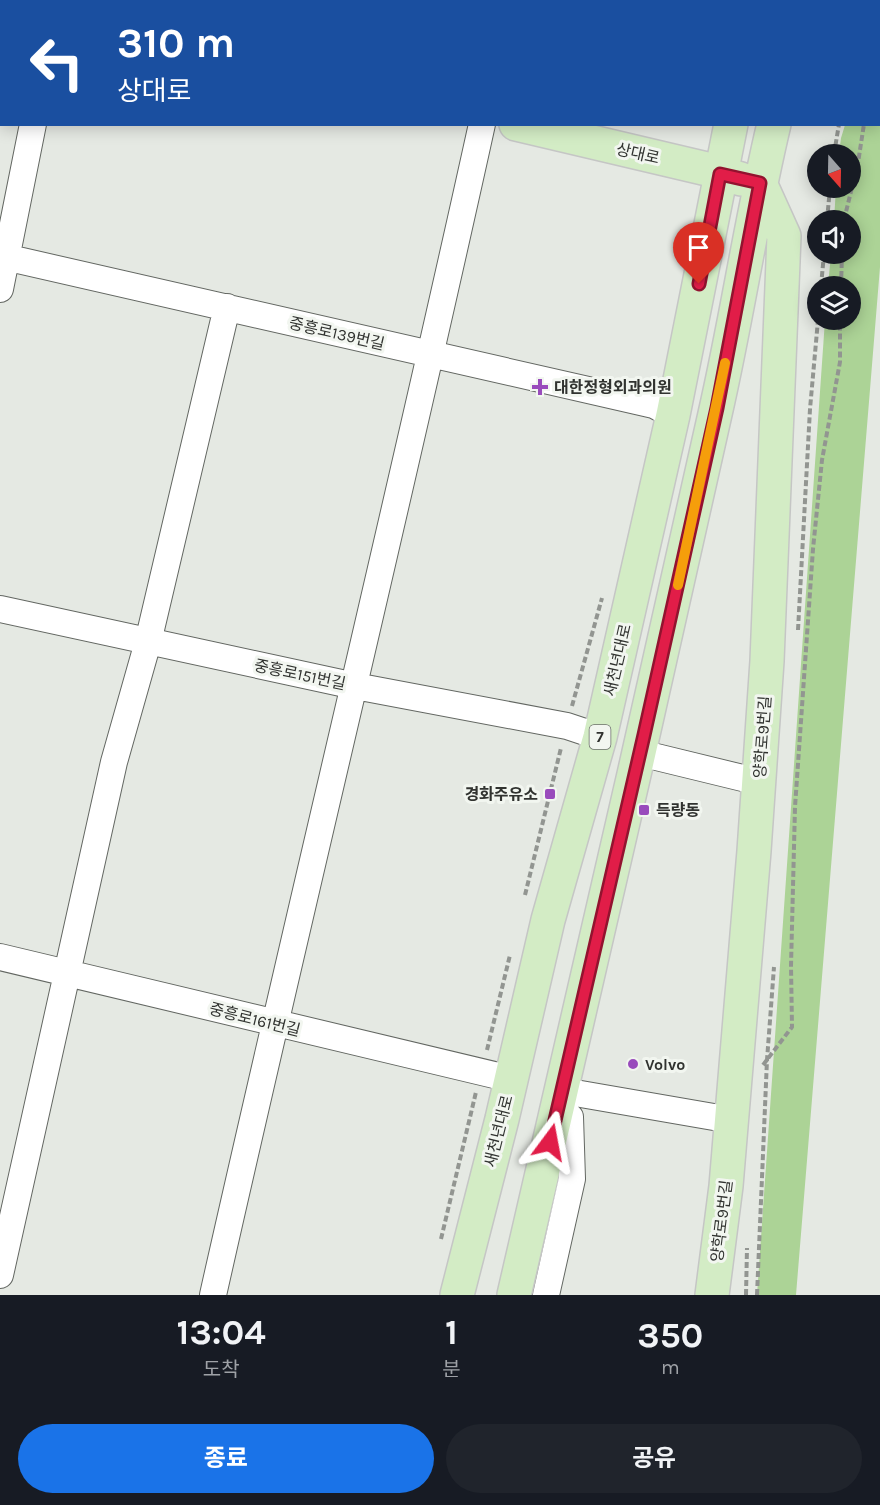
<!DOCTYPE html>
<html lang="ko">
<meta charset="utf-8">
<style>
body{margin:0;font-family:Karla,"Noto Sans KR",sans-serif;background:#20242c;color:#f1f3f6;height:100vh;display:flex;flex-direction:column;font-size:22px;white-space:nowrap}
*{box-sizing:border-box;margin:0}
p{font-size:20px;color:#9ea1a6}
.icon{flex:none;width:33px;height:33px;fill:none;stroke:currentColor;stroke-width:2;stroke-linecap:round;stroke-linejoin:round}
.map{position:relative;height:1295px;overflow:hidden}
.panel{display:flex;flex-direction:column;background:#171b24;flex:1}
.panel>*{flex:none}
.guide{position:absolute;left:0px;top:0px;width:880px;height:126px;box-shadow:0 3px 15px #0003;background:#1a4fa0;color:#fff;overflow:hidden}
.needle{width:39px;rotate:160deg}
.controls{position:absolute;left:807px;top:144px;display:grid;gap:12px}
.controls a{display:grid;place-items:center;width:54px;height:54px;border-radius:50%;background:#171b24;box-shadow:0 3px 15px #0003;font-size:30px}
.pin{position:absolute;display:grid;place-items:center;width:51px;height:51px;color:#fff;margin:-62px -26px;border-radius:50% 50% 50% 0;rotate:-45deg;box-shadow:0 0 6px #0007}
.pin .icon{rotate:45deg}
.me{position:absolute;width:66px;margin:-33px;rotate:13deg;stroke-linejoin:round;filter:drop-shadow(0 0 4px #0008)}
.turn{display:flex;align-items:center;gap:21px;height:126px;padding:0 18px;font-size:27px}
.turn .icon{width:78px;height:78px;stroke-width:2.5}
.turn b{display:block;font-size:42px;line-height:51px}
.eta{display:flex;justify-content:space-evenly;align-items:center;height:102px;text-align:center}
.eta b{font-size:36px;font-weight:700;line-height:42px}
.primary-button{display:flex;gap:12px;margin-top:auto;padding:12px 18px}
.primary-button a{flex:1;height:69px;border-radius:36px;background:#1a73e8;color:#fff;font-size:24px;font-weight:700;line-height:69px;text-align:center}
.primary-button a+a{background:#20242c;color:#f1f3f6}
.map>svg:first-child{display:block}
</style>
<div class="map">
<svg width="880" height="1295" viewBox="0 0 880 1295">
<rect width="100%" height="100%" fill="#e5e9e3"/>
<path fill="#acd396" d="M 880,10 L 880,267 L 796,1295 L 757,1295 L 825,320 L 850,320 L 850,286 L 828,286 L 831,254 L 850,254 L 850,220 L 834,220 L 836,188 L 850,188 L 850,154 L 839,154 L 841,138 L 845,125 L 879,124 Z"/>
<g fill="none" stroke-linecap="round" stroke-linejoin="round">
<g stroke="#636762" stroke-width="28">
<path id="minor" d="M 57,2 L 57,0
M 272,2 L 272,0
M 0,256 L 654,405 L 673,415
M 0,289 L 33,124
M 0,609 L 355,686 L 567,726 L 600,737
M 640,753 L 759,782
M 0,957 L 511,1079
M 575,1093 L 731,1120
M 0,1275 L 114,762 L 148,642 L 227,307
M 213,1295 C 301,904 396,515 482,124
M 546,1295 L 572,1179 L 570,1117"/>
</g>
<g stroke="#c5c6c5" stroke-width="36">
<path id="major" d="M 4,0 L 10,2
M 753,2 L 753,0
M 798,2 L 799,0
M 516,124 L 707,169 L 741,179
M 457,1295 L 502,1119 L 548,920 L 600,737 L 673,415 L 731,124
M 514,1295 C 582,1002 650,708 715,414 C 737,318 751,220 774,124
M 712,1295 L 726,1186 L 754,851 L 767,661 L 784,236 L 760,183"/>
</g>
<path stroke="#929591" stroke-width="4" stroke-dasharray="6 3" stroke-linecap="butt" d="M 861,2 L 861,0
M 879,44 L 880,40
M 834,154 L 839,124
M 827,220 L 830,188
M 844,220 L 858,163 L 864,124
M 821,286 L 824,254
M 841,286 L 842,254
M 798,630 L 810,409 L 818,320
M 572,706 L 602,598
M 525,895 L 561,748
M 487,1050 L 510,955
M 763,1065 L 792,1027 L 791,966 L 795,807 L 813,549 L 822,460 L 840,362 L 840,320
M 441,1239 L 476,1092
M 746,1295 L 747,1248
M 757,1295 L 767,1060 L 774,967"/>
<use href="#minor" stroke="#fff" stroke-width="26"/>
<use href="#major" stroke="#d3ecc5" stroke-width="33"/>
</g>
<g fill="none" stroke-linecap="round" stroke-linejoin="round">
<g stroke="#92132f" stroke-width="15">
<path id="route" d="M 550,1142 L 644,735 L 717,408 L 760,183 L 720,174 L 699,284"/>
</g>
<use href="#route" stroke="#e11d48" stroke-width="10"/>
<path stroke="#f59e0b" stroke-width="10" d="M 678,585 L 725,363"/>
</g>
<g fill="#994bbc" stroke="#f2f6f0" stroke-width="2">
<path d="M537 378h6v6h6v6h-6v6h-6v-6h-6v-6h6z"/>
<rect x="544" y="788" width="12" height="12" rx="3"/>
<rect x="638" y="804" width="12" height="12" rx="3"/>
<circle cx="633" cy="1064" r="6"/>
</g>
<g text-anchor="middle" stroke-width="6" stroke-linejoin="round" paint-order="stroke">
<rect fill="#f2f6f0" stroke="#6b6e6a" stroke-width="1.5" x="589.5" y="725" width="21" height="24" rx="4.5"/>
<g font-size="15" font-weight="bold" fill="#313330">
<text x="600" y="742">7</text>
</g>
<g font-size="16" fill="#313330" stroke="#f2f6f0">
<text transform="translate(638 153) rotate(13)" y="6">상대로</text>
<text transform="translate(337 333) rotate(13)" y="6">중흥로139번길</text>
<text transform="translate(617 660) rotate(-77)" y="6">새천년대로</text>
<text transform="translate(300 674) rotate(12)" y="6">중흥로151번길</text>
<text transform="translate(762 737) rotate(-86)" y="6">양학로9번길</text>
<text transform="translate(255 1019) rotate(14)" y="6">중흥로161번길</text>
<text transform="translate(498 1131) rotate(-76)" y="6">새천년대로</text>
<text transform="translate(721 1221) rotate(-83)" y="6">양학로9번길</text>
</g>
<g font-size="16" font-weight="bold" fill="#313330" stroke="#f2f6f0" text-anchor="start">
<text x="554" y="393">대한정형외과의원</text>
<text x="538" y="800" text-anchor="end">경화주유소</text>
<text x="656" y="816">득량동</text>
<text x="645" y="1070">Volvo</text>
</g>
</g>
</svg>
<div class="controls">
<a><svg class="needle" viewBox="-14 -14 28 28"><path d="M0-13l5 13h-10z" fill="#e53935"/><path d="M0 13l5-13h-10z" fill="#9ea1a6"/></svg></a>
<a><svg class="icon" aria-label="sound" viewBox="0 0 24 24"><path d="M4 9h4l5-4v14l-5-4H4zM17 9q2 3 0 6"/></svg></a>
<a><svg class="icon" aria-label="layers" viewBox="0 0 24 24"><path d="M12 4l9 5-9 5-9-5zM3 14l9 5 9-5"/></svg></a>
</div>
<div class="pin" style="left:699px;top:284px;background:#d93025"><svg class="icon" aria-label="arrive" viewBox="0 0 24 24"><path d="M6 21V4h12l-3 4 3 4H6"/></svg></div>
<svg class="me" style="left:550px;top:1142px" viewBox="-20 -20 40 40"><path d="M0-17L14 15 0 8-14 15z" fill="#e11d48" stroke="#fff" stroke-width="4"/></svg>
<div class="guide">
<div class="turn"><svg class="icon" aria-label="left" viewBox="0 0 24 24"><path d="M17 20v-9H6M10 6l-5 5 5 5"/></svg><div><b>310 m</b>상대로</div></div>
</div>
</div>
<section class="panel">
<div class="eta">
<div><b>13:04</b><p>도착</p></div>
<div><b>1</b><p>분</p></div>
<div><b>350</b><p>m</p></div>
</div>
<div class="primary-button"><a>종료</a><a>공유</a></div>
</section>
